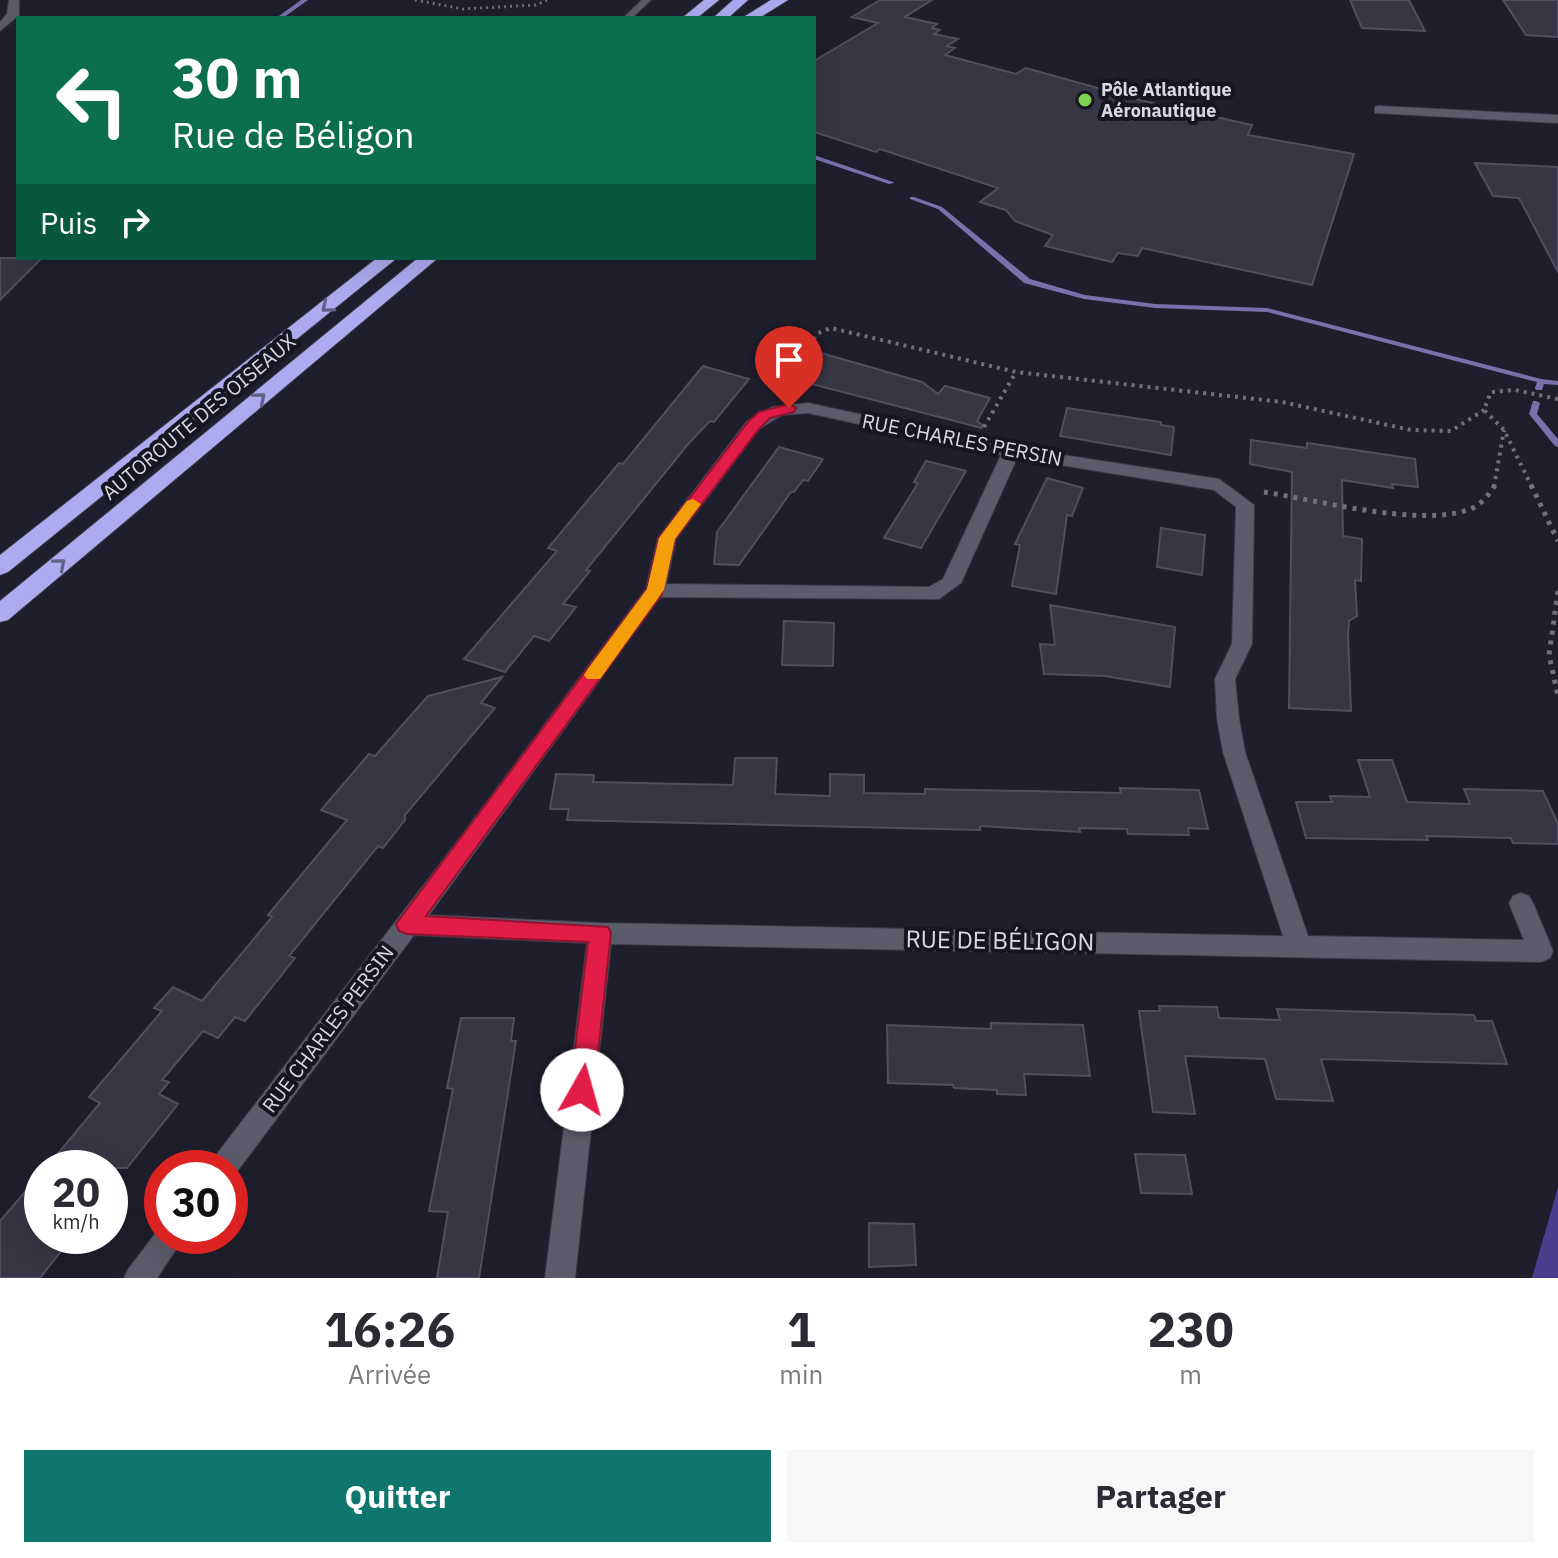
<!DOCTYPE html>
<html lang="fr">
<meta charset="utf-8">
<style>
body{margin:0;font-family:"IBM Plex Sans",sans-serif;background:#f7f7f7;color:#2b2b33;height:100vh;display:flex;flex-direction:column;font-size:30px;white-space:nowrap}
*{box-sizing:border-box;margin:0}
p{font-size:26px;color:#7c7c81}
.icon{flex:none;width:44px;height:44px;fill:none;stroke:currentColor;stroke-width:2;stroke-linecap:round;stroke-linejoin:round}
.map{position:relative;height:1278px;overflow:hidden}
.drawer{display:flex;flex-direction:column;background:#fff;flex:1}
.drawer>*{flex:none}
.banner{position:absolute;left:16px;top:16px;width:800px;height:244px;border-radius:0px;box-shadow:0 8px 32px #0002;background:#0b6e4f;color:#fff;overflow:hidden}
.speed{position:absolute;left:24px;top:1150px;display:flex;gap:16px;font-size:40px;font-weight:700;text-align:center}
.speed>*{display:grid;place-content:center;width:104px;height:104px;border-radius:50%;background:#fff;box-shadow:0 8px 32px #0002;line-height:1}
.speed small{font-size:20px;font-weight:400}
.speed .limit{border:12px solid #d22;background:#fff;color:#111}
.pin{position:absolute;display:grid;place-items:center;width:68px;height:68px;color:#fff;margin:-82px -34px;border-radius:50% 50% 50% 0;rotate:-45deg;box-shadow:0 0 8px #0007}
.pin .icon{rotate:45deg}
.me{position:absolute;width:88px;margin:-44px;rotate:7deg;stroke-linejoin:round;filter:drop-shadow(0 0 6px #0008)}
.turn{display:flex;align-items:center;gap:28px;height:168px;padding:0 24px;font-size:36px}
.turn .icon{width:104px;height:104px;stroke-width:2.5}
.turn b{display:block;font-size:56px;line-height:68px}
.then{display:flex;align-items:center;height:76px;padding:0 24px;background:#0003;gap:16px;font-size:30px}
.eta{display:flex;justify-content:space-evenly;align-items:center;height:136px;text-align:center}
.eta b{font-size:48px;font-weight:700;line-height:56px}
.primary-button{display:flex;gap:16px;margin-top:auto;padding:16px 24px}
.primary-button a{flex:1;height:92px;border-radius:0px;background:#0f766e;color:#fff;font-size:32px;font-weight:700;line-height:92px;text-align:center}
.primary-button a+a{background:#f7f7f7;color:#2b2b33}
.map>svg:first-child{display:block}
</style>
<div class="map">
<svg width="1558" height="1278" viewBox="0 0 1558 1278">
<rect width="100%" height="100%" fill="#1f1e2c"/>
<path fill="#4a3f8e" d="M 1558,1187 L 1558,1278 L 1532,1278 Z"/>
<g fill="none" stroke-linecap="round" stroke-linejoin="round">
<path fill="#7871ac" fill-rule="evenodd" d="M 301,0 L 308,0 L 283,18 L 276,18 Z
M 814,155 L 893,182 L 894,183 L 889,184 L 814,159 Z
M 910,197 L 914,197 L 942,207 L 1030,279 L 1085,295 L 1155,304 L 1267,308 L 1541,379 L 1558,381 L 1558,385 L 1544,384 L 1542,390 L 1536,390 L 1535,388 L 1537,382 L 1267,312 L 1155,308 L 1084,299 L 1024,283 L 938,209 L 910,199 Z
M 1533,401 L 1536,401 L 1540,403 L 1537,414 L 1558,439 L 1558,447 L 1555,446 L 1529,414 Z"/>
</g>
<path fill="#363644" stroke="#4f4f5f" stroke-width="2" d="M 880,0 L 932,0 L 905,17 L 937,24 L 932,28 L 940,30 L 934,34 L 958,39 L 947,46 L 955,48 L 945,55 L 1016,74 L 1026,68 L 1148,102 L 1252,125 L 1248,135 L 1354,154 L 1312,285 L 1142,248 L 1138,256 L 1118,253 L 1112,262 L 1045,246 L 1053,235 L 1015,221 L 1006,210 L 980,202 L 998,188 L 880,149 L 876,152 L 814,132 L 814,61 L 878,23 L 852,17 Z
M 1350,0 L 1409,0 L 1425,31 L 1362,28 Z
M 1503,0 L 1558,0 L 1558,37 L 1526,35 Z
M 1475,163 L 1558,167 L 1558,272 L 1519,198 L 1493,196 Z
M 0,258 L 42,258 L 0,300 Z
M 814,351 L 922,382 L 938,394 L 945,386 L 990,398 L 977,421 L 983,426 L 982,428 L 792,379 Z
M 703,366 L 749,379 L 714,422 L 710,421 L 689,443 L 586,570 L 590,571 L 563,604 L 576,607 L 549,641 L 534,636 L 505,672 L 464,659 L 557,551 L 548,548 L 619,463 L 623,464 Z
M 1067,408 L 1161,422 L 1161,425 L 1174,427 L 1171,455 L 1060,436 Z
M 1251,440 L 1307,448 L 1307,443 L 1415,459 L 1418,487 L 1392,484 L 1393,488 L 1342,480 L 1343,536 L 1362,539 L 1361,581 L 1355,580 L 1357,616 L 1349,621 L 1348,634 L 1351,711 L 1289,708 L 1292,472 L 1250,464 Z
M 779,447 L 823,459 L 808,481 L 803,480 L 794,492 L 791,492 L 739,565 L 714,564 L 717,532 Z
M 926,461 L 966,471 L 921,548 L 884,538 L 918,483 L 914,482 Z
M 1047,478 L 1083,488 L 1072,516 L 1067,515 L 1056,594 L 1012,586 L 1020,545 L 1015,544 Z
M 1161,528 L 1205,535 L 1202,575 L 1157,567 Z
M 1050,605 L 1175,627 L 1170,687 L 1105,676 L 1044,674 L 1040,644 L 1055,645 Z
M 784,621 L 834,623 L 833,666 L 782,665 Z
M 502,677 L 481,703 L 495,708 L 405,815 L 405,820 L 383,848 L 378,846 L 289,956 L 295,958 L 245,1021 L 235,1017 L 218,1038 L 203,1031 L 162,1080 L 169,1082 L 159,1094 L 178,1104 L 127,1168 L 46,1168 L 100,1103 L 89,1097 L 162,1011 L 154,1008 L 173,987 L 202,1001 L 272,917 L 268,915 L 347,820 L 321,810 L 369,754 L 375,756 L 428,696 Z
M 735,758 L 777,758 L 775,794 L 830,796 L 830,774 L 864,775 L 864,793 L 925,794 L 925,789 L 1121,793 L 1120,788 L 1199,790 L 1208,829 L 1188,828 L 1189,835 L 1128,834 L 1127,829 L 1079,828 L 1080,832 L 980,826 L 980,830 L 567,820 L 569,809 L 550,809 L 556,774 L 594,775 L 593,782 L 733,785 Z
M 1358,760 L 1392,760 L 1407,802 L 1470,804 L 1464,789 L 1543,791 L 1558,824 L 1558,844 L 1513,843 L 1511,838 L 1426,836 L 1428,840 L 1306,838 L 1296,802 L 1332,802 L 1330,796 L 1370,797 Z
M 1159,1006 L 1217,1007 L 1219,1018 L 1280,1020 L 1277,1009 L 1474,1015 L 1476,1021 L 1492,1021 L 1507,1064 L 1321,1059 L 1333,1101 L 1276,1099 L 1265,1059 L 1185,1056 L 1195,1114 L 1153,1112 L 1139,1011 L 1160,1011 Z
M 461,1018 L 514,1018 L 511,1041 L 516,1041 L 479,1278 L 437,1278 L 448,1212 L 429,1211 L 453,1089 L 447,1088 Z
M 991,1023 L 1083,1025 L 1090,1076 L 1024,1074 L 1026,1095 L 997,1094 L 997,1090 L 954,1088 L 953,1085 L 888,1083 L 887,1025 L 991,1029 Z
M 1135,1154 L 1185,1155 L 1192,1194 L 1141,1193 Z
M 42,1172 L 42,1236 L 73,1236 L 40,1278 L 0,1278 L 0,1221 Z
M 869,1223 L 914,1224 L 916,1265 L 869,1267 Z"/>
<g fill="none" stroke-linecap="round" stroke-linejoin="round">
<g stroke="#3b3a45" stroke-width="2">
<path id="service" d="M 642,0 L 651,0 L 632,18 L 623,18 Z"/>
</g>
<g stroke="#3b3a45" stroke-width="2">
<path id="minor" d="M 9,0 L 19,0 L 19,15 L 0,31 L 0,22 L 7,14 Z
M 1379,106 L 1558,115 L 1558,123 L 1375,113 L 1375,107 Z
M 808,403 L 1011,447 L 1219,479 L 1254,505 L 1252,644 L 1235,679 L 1239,718 L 1245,752 L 1308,936 L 1524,940 L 1509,903 L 1513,896 L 1521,893 L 1529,896 L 1533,903 L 1553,951 L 1550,958 L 1541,962 L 611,944 L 575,1278 L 545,1278 L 587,943 L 414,935 L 233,1177 L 230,1179 L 230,1168 L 209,1168 L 213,1159 L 456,843 L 646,589 L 658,538 L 747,421 L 772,407 ZM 808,413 L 1001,455 L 943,579 L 929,587 L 666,584 L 676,539 L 759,429 L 782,415 ZM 1017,458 L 1214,490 L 1236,507 L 1232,644 L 1215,679 L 1217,718 L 1223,752 L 1283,936 L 600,923 L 429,915 L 660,597 L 939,599 L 961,583 Z
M 161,1226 L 162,1236 L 185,1236 L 157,1278 L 124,1278 L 129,1268 Z"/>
</g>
<g stroke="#3b3a45" stroke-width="2">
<path id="motorway" d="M 704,0 L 719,0 L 697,18 L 682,18 Z
M 733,0 L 748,0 L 728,18 L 713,18 Z
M 771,0 L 788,0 L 759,18 L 742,18 Z
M 377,258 L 397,258 L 8,572 L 0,575 L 0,555 Z
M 418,258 L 438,258 L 8,620 L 0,622 L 0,601 Z"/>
</g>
<path stroke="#71717d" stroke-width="3" stroke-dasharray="2 4" stroke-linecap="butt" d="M 415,0 L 463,9 L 536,5 L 547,0"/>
<path stroke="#71717d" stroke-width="4" stroke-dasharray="3 5" stroke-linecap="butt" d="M 776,391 L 818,333 L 831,328 L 1016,372 L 1282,402 L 1411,430 L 1451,431 L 1484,410
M 984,427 L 1016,372
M 1494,487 L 1504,430
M 1532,487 L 1504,430 L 1484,410 L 1491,392 L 1515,390 L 1558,399"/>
<path stroke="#71717d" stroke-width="5" stroke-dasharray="4 6" stroke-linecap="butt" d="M 1531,485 L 1558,541
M 1264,492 C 1316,500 1419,527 1468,510 C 1480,506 1489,495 1495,485
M 1558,591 L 1549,655 L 1558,696"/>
<use href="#service" fill="#5c5b6b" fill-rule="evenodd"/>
<use href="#minor" fill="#5c5b6b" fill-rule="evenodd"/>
<use href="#motorway" fill="#adaaef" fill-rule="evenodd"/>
</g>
<defs><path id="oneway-chevron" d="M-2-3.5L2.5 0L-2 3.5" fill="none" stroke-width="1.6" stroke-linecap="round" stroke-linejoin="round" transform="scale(2)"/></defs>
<g stroke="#626088">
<use href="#oneway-chevron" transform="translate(327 307) rotate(141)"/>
<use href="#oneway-chevron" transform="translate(260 398) rotate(-40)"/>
<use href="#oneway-chevron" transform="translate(60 564) rotate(-40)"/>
</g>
<path fill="#e11d48" stroke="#92132f" stroke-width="2" d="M 789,404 L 796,408 L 794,412 L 770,418 L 759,429 L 675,539 L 662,594 L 426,916 L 608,927 L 611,933 L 594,1090 L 590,1098 L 582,1101 L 573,1098 L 570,1090 L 588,942 L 407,934 L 399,931 L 396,924 L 647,589 L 659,538 L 748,422 L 759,412 Z"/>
<path fill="#f59e0b" d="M 693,499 L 701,504 L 675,539 L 664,590 L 600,679 L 587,679 L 584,675 L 587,670 L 647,589 L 659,538 L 687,501 Z"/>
<circle fill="#80d051" stroke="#161522" stroke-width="3" cx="1085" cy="100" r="8"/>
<g text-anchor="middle" stroke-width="8" stroke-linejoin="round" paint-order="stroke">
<g font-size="18" font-weight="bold" fill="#d8d9e2" stroke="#161522" text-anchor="start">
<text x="1101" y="96">Pôle Atlantique<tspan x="1101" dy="21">Aéronautique</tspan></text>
</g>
<g font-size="20" fill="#d8d9e2" stroke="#161522">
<text transform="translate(199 417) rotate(-40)" y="7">AUTOROUTE DES OISEAUX</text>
<text transform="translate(962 440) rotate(11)" y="7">RUE CHARLES PERSIN</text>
<text transform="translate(328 1029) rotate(-53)" y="7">RUE CHARLES PERSIN</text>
</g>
<g font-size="24" fill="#d8d9e2" stroke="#161522">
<text transform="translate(1000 941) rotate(1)" y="8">RUE DE BÉLIGON</text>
</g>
</g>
</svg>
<div class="speed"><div>20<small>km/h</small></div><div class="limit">30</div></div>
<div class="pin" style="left:789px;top:408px;background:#d93025"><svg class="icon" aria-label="arrive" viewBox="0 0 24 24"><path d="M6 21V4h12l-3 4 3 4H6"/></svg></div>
<svg class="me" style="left:582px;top:1090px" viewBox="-20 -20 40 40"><circle r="19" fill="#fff"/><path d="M0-13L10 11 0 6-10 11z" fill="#e11d48"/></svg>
<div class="banner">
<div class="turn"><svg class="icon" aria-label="left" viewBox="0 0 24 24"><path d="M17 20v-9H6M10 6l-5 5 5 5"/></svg><div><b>30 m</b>Rue de Béligon</div></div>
<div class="then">Puis<svg class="icon" aria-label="right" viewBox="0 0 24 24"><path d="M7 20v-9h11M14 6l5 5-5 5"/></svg></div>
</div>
</div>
<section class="drawer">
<div class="eta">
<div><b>16:26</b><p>Arrivée</p></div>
<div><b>1</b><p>min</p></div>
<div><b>230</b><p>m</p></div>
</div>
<div class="primary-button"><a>Quitter</a><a>Partager</a></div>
</section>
